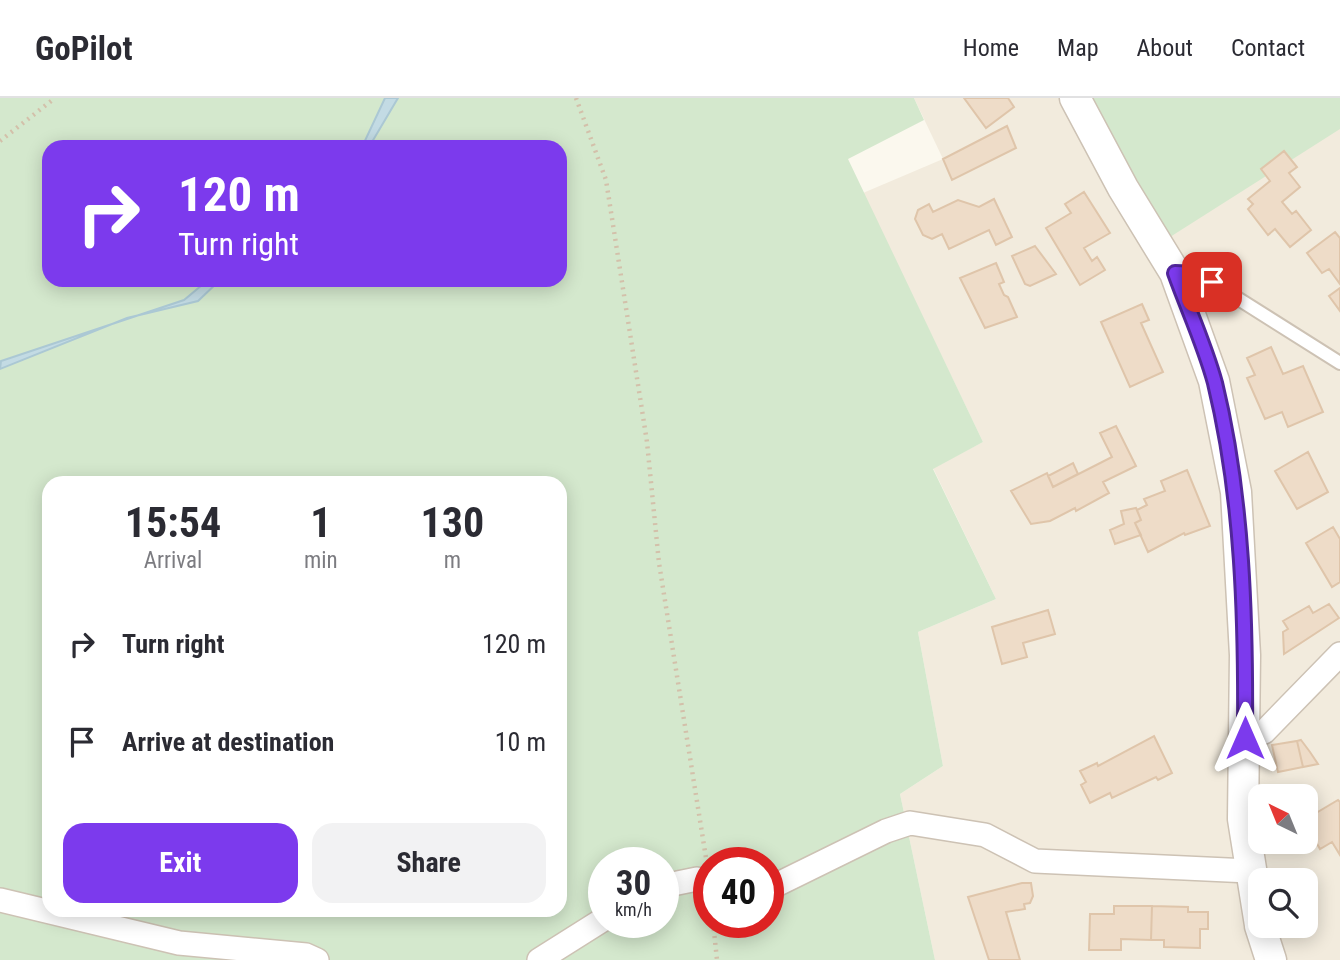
<!DOCTYPE html>
<style>
body{margin:0;font-family:"Roboto Condensed",sans-serif;background:#f2f2f3;color:#2b2b33;height:100vh;display:flex;flex-direction:column;font-size:26px;white-space:nowrap}
*{box-sizing:border-box;margin:0}
p{font-size:23px;color:#7c7c81}
.icon{flex:none;width:38px;height:38px;fill:none;stroke:currentColor;stroke-width:2;stroke-linecap:round;stroke-linejoin:round}
.map{position:relative;flex:1;overflow:hidden}
.sheet{position:absolute;left:42px;top:378px;width:525px;height:441px;display:flex;flex-direction:column;background:#fff;border-radius:21px;box-shadow:0 4px 18px #0003}
.sheet>*{flex:none}
.top-card{position:absolute;left:42px;top:42px;width:525px;height:147px;border-radius:21px;box-shadow:0 4px 18px #0003;background:#7c3aed;color:#fff;overflow:hidden}
.needle{width:46px;rotate:317deg}
.controls{position:absolute;left:1248px;top:686px;display:grid;gap:14px}
.controls a{display:grid;place-items:center;width:70px;height:70px;border-radius:14px;background:#fff;box-shadow:0 4px 18px #0003;font-size:35px}
.speed{position:absolute;left:588px;top:749px;display:flex;gap:14px;font-size:35px;font-weight:700;text-align:center}
.speed>*{display:grid;place-content:center;width:91px;height:91px;border-radius:50%;background:#fff;box-shadow:0 4px 18px #0003;line-height:1}
.speed small{font-size:18px;font-weight:400}
.speed .limit{border:10px solid #d22;background:#fff;color:#111}
.pin{position:absolute;display:grid;place-items:center;width:60px;height:60px;color:#fff;margin:-30px;border-radius:14px;box-shadow:0 4px 10px #0006}
.me{position:absolute;width:77px;margin:-38px;rotate:0deg;stroke-linejoin:round;filter:drop-shadow(0 0 5px #0008)}
.turn{display:flex;align-items:center;gap:24px;height:147px;padding:0 21px;font-size:32px}
.turn .icon{width:91px;height:91px;stroke-width:2.5}
.turn b{display:block;font-size:49px;line-height:60px}
.eta{display:flex;justify-content:space-evenly;align-items:center;height:119px;text-align:center}
.eta b{font-size:42px;font-weight:700;line-height:49px}
.cta{display:flex;gap:14px;margin-top:auto;padding:14px 21px}
.cta a{flex:1;height:80px;border-radius:21px;background:#7c3aed;color:#fff;font-size:28px;font-weight:700;line-height:80px;text-align:center}
.cta a+a{background:#f2f2f3;color:#2b2b33}
ul{padding:0;list-style:none}
li{display:flex;align-items:center;gap:21px;height:98px;padding:0 21px}
li div{flex:1}
li b{display:block;font-size:26px}
li em{font-style:normal}
header{display:flex;align-items:center;gap:42px;box-sizing:border-box;height:98px;padding:0 35px;background:#fff;border-bottom:2px solid #e1e1e2}
header strong{font-size:33px}
nav{display:flex;gap:38px;margin-inline-start:auto;font-size:24px}
.map>svg:first-child{display:block}
</style>
<header>
<strong>GoPilot</strong>
<nav><a>Home</a><a>Map</a><a>About</a><a>Contact</a></nav>
</header>
<div class="map">
<svg width="1340" height="862" viewBox="0 0 1340 862">
<rect width="100%" height="100%" fill="#fbf8ee"/>
<path fill="#f2ebdd" fill-rule="evenodd" d="M 914,0 L 1340,0 L 1340,862 L 935,862 L 900,696 L 943,668 L 918,534 L 996,501 L 933,370 L 983,344 L 863,95 L 943,61 ZM 1260,698 L 1306,698 L 1306,744 L 1260,744 ZM 1260,782 L 1306,782 L 1306,828 L 1260,828 Z"/>
<path fill="#d4e8cd" fill-rule="evenodd" d="M 0,0 L 914,0 L 924,22 L 848,61 L 983,344 L 933,371 L 996,501 L 918,534 L 943,668 L 900,696 L 935,862 L 0,862 ZM 49,49 L 560,49 L 560,182 L 49,182 ZM 49,385 L 560,385 L 560,812 L 49,812 ZM 604,765 L 663,765 L 663,824 L 604,824 ZM 709,765 L 768,765 L 768,824 L 709,824 Z
M 1079,0 L 1340,0 L 1340,31 L 1159,146 Z"/>
<path fill="#c3dbe4" stroke="#abc8d4" stroke-width="2" d="M 385,0 L 398,0 L 369,49 L 362,49 Z
M 208,182 L 220,182 L 198,203 L 127,220 L 0,271 L 1,263 L 184,202 Z"/>
<path fill="#eedcc8" stroke="#dfc5aa" stroke-width="2" d="M 964,0 L 1008,0 L 1014,9 L 986,30 Z
M 1007,28 L 1016,50 L 952,82 L 943,61 Z
M 1284,53 L 1297,69 L 1289,75 L 1300,89 L 1282,104 L 1292,116 L 1296,113 L 1311,132 L 1290,149 L 1275,131 L 1268,137 L 1248,111 L 1253,106 L 1248,101 L 1270,83 L 1261,71 Z
M 1084,94 L 1110,135 L 1084,150 L 1092,163 L 1097,159 L 1105,172 L 1080,187 L 1046,130 L 1071,115 L 1065,106 Z
M 994,101 L 1012,139 L 996,147 L 989,132 L 949,151 L 942,136 L 932,141 L 923,137 L 915,121 L 918,112 L 929,106 L 933,114 L 958,102 L 979,109 Z
M 1335,134 L 1340,140 L 1340,186 L 1329,171 L 1322,175 L 1307,155 Z
M 1035,148 L 1056,176 L 1030,188 L 1025,186 L 1012,158 Z
M 996,165 L 1004,184 L 999,186 L 1004,197 L 1008,199 L 1017,219 L 985,230 L 960,180 Z
M 1340,190 L 1340,213 L 1329,198 Z
M 1142,206 L 1149,222 L 1141,225 L 1163,274 L 1130,289 L 1101,224 Z
M 1271,249 L 1283,276 L 1303,268 L 1323,314 L 1288,329 L 1282,314 L 1265,321 L 1247,280 L 1255,277 L 1247,260 Z
M 1116,328 L 1136,368 L 1103,384 L 1109,395 L 1076,413 L 1075,410 L 1050,423 L 1031,426 L 1011,393 L 1047,375 L 1053,389 L 1112,359 L 1100,335 Z
M 1308,354 L 1328,394 L 1297,411 L 1275,373 Z
M 1073,365 L 1078,376 L 1053,389 L 1048,378 Z
M 1187,372 L 1210,428 L 1185,437 L 1184,435 L 1148,454 L 1135,425 L 1141,422 L 1137,412 L 1147,407 L 1144,401 L 1165,393 L 1161,383 Z
M 1136,410 L 1141,422 L 1135,425 L 1141,437 L 1115,446 L 1110,432 L 1124,426 L 1121,413 Z
M 1333,429 L 1340,441 L 1340,484 L 1332,489 L 1306,445 Z
M 1329,506 L 1339,520 L 1284,556 L 1283,534 L 1288,531 L 1283,523 L 1309,508 L 1313,515 Z
M 1048,512 L 1055,536 L 1023,545 L 1027,559 L 1002,566 L 992,529 Z
M 1154,638 L 1172,675 L 1158,682 L 1156,679 L 1112,700 L 1110,695 L 1090,705 L 1081,687 L 1086,684 L 1080,673 L 1097,665 L 1098,668 Z
M 1301,642 L 1310,654 L 1318,666 L 1303,669 L 1297,643 Z
M 1297,643 L 1303,669 L 1278,674 L 1272,647 Z
M 1338,702 L 1340,704 L 1340,757 L 1332,744 L 1320,751 L 1306,726 L 1306,721 Z
M 1300,775 L 1301,782 L 1268,782 L 1268,780 Z
M 1022,785 L 1031,785 L 1033,798 L 1030,805 L 1024,806 L 1025,811 L 1006,814 L 1020,862 L 989,862 L 968,799 Z
M 1114,808 L 1152,808 L 1151,842 L 1121,841 L 1121,852 L 1089,852 L 1090,816 L 1114,816 Z
M 1152,808 L 1188,809 L 1188,814 L 1208,814 L 1208,831 L 1200,831 L 1200,850 L 1164,849 L 1164,842 L 1151,842 Z"/>
<g fill="none" stroke-linecap="round" stroke-linejoin="round">
<g stroke="#cdc2b4" stroke-width="16">
<path id="service" d="M 1177,175 L 1199,176 L 1340,265"/>
</g>
<g stroke="#cdc2b4" stroke-width="26">
<path id="minor" d="M 1245,640 L 1264,634 L 1340,556
M 663,788 L 697,781 L 709,785
M 768,791 L 886,733 L 910,725 L 985,737 L 1035,763 L 1249,773
M 0,802 L 179,845 L 306,857 L 317,862
M 539,862 L 604,821"/>
</g>
<g stroke="#cdc2b4" stroke-width="33">
<path id="tertiary" d="M 1075,0 L 1123,90 L 1175,175 L 1214,283 L 1236,394 L 1245,557 L 1243,721 L 1260,827
M 1260,828 L 1271,862"/>
</g>
<path stroke="#d3c0aa" stroke-width="4.5" stroke-dasharray="2 5" stroke-linecap="butt" d="M 576,0 L 606,82 L 647,344 L 659,465 L 706,760
M 0,43 L 55,0
M 713,824 L 717,862"/>
<use href="#service" stroke="#fff" stroke-width="12"/>
<use href="#minor" stroke="#fff" stroke-width="23"/>
<use href="#tertiary" stroke="#fff" stroke-width="30"/>
</g>
<g fill="none" stroke-linecap="round" stroke-linejoin="round">
<g stroke="#51269a" stroke-width="18">
<path id="route" d="M 1212,184 L 1199,176 L 1175,175 C 1188,211 1205,248 1215,285 C 1243,400 1246,522 1245,640"/>
</g>
<use href="#route" stroke="#7c3aed" stroke-width="12"/>
</g>
</svg>
<div class="controls">
<a><svg class="needle" viewBox="-14 -14 28 28"><path d="M0-13l5 13h-10z" fill="#e53935"/><path d="M0 13l5-13h-10z" fill="#7c7c81"/></svg></a>
<a><svg class="icon" aria-label="search" viewBox="0 0 24 24"><circle cx="10" cy="10" r="6"/><path d="M15 15l6 6"/></svg></a>
</div>
<div class="speed"><div>30<small>km/h</small></div><div class="limit">40</div></div>
<div class="pin" style="left:1212px;top:184px;background:#d93025"><svg class="icon" aria-label="arrive" viewBox="0 0 24 24"><path d="M6 21V4h12l-3 4 3 4H6"/></svg></div>
<svg class="me" style="left:1245px;top:640px" viewBox="-20 -20 40 40"><path d="M0-17L14 15 0 8-14 15z" fill="#7c3aed" stroke="#fff" stroke-width="4"/></svg>
<div class="top-card">
<div class="turn"><svg class="icon" aria-label="right" viewBox="0 0 24 24"><path d="M7 20v-9h11M14 6l5 5-5 5"/></svg><div><b>120 m</b>Turn right</div></div>
</div>
<section class="sheet">
<div class="eta">
<div><b>15:54</b><p>Arrival</p></div>
<div><b>1</b><p>min</p></div>
<div><b>130</b><p>m</p></div>
</div>
<ul>
<li><svg class="icon" aria-label="right" viewBox="0 0 24 24"><path d="M7 20v-9h11M14 6l5 5-5 5"/></svg><div><b>Turn right</b></div><em>120 m</em></li>
<li><svg class="icon" aria-label="arrive" viewBox="0 0 24 24"><path d="M6 21V4h12l-3 4 3 4H6"/></svg><div><b>Arrive at destination</b></div><em>10 m</em></li>
</ul>
<div class="cta"><a>Exit</a><a>Share</a></div>
</section>
</div>
